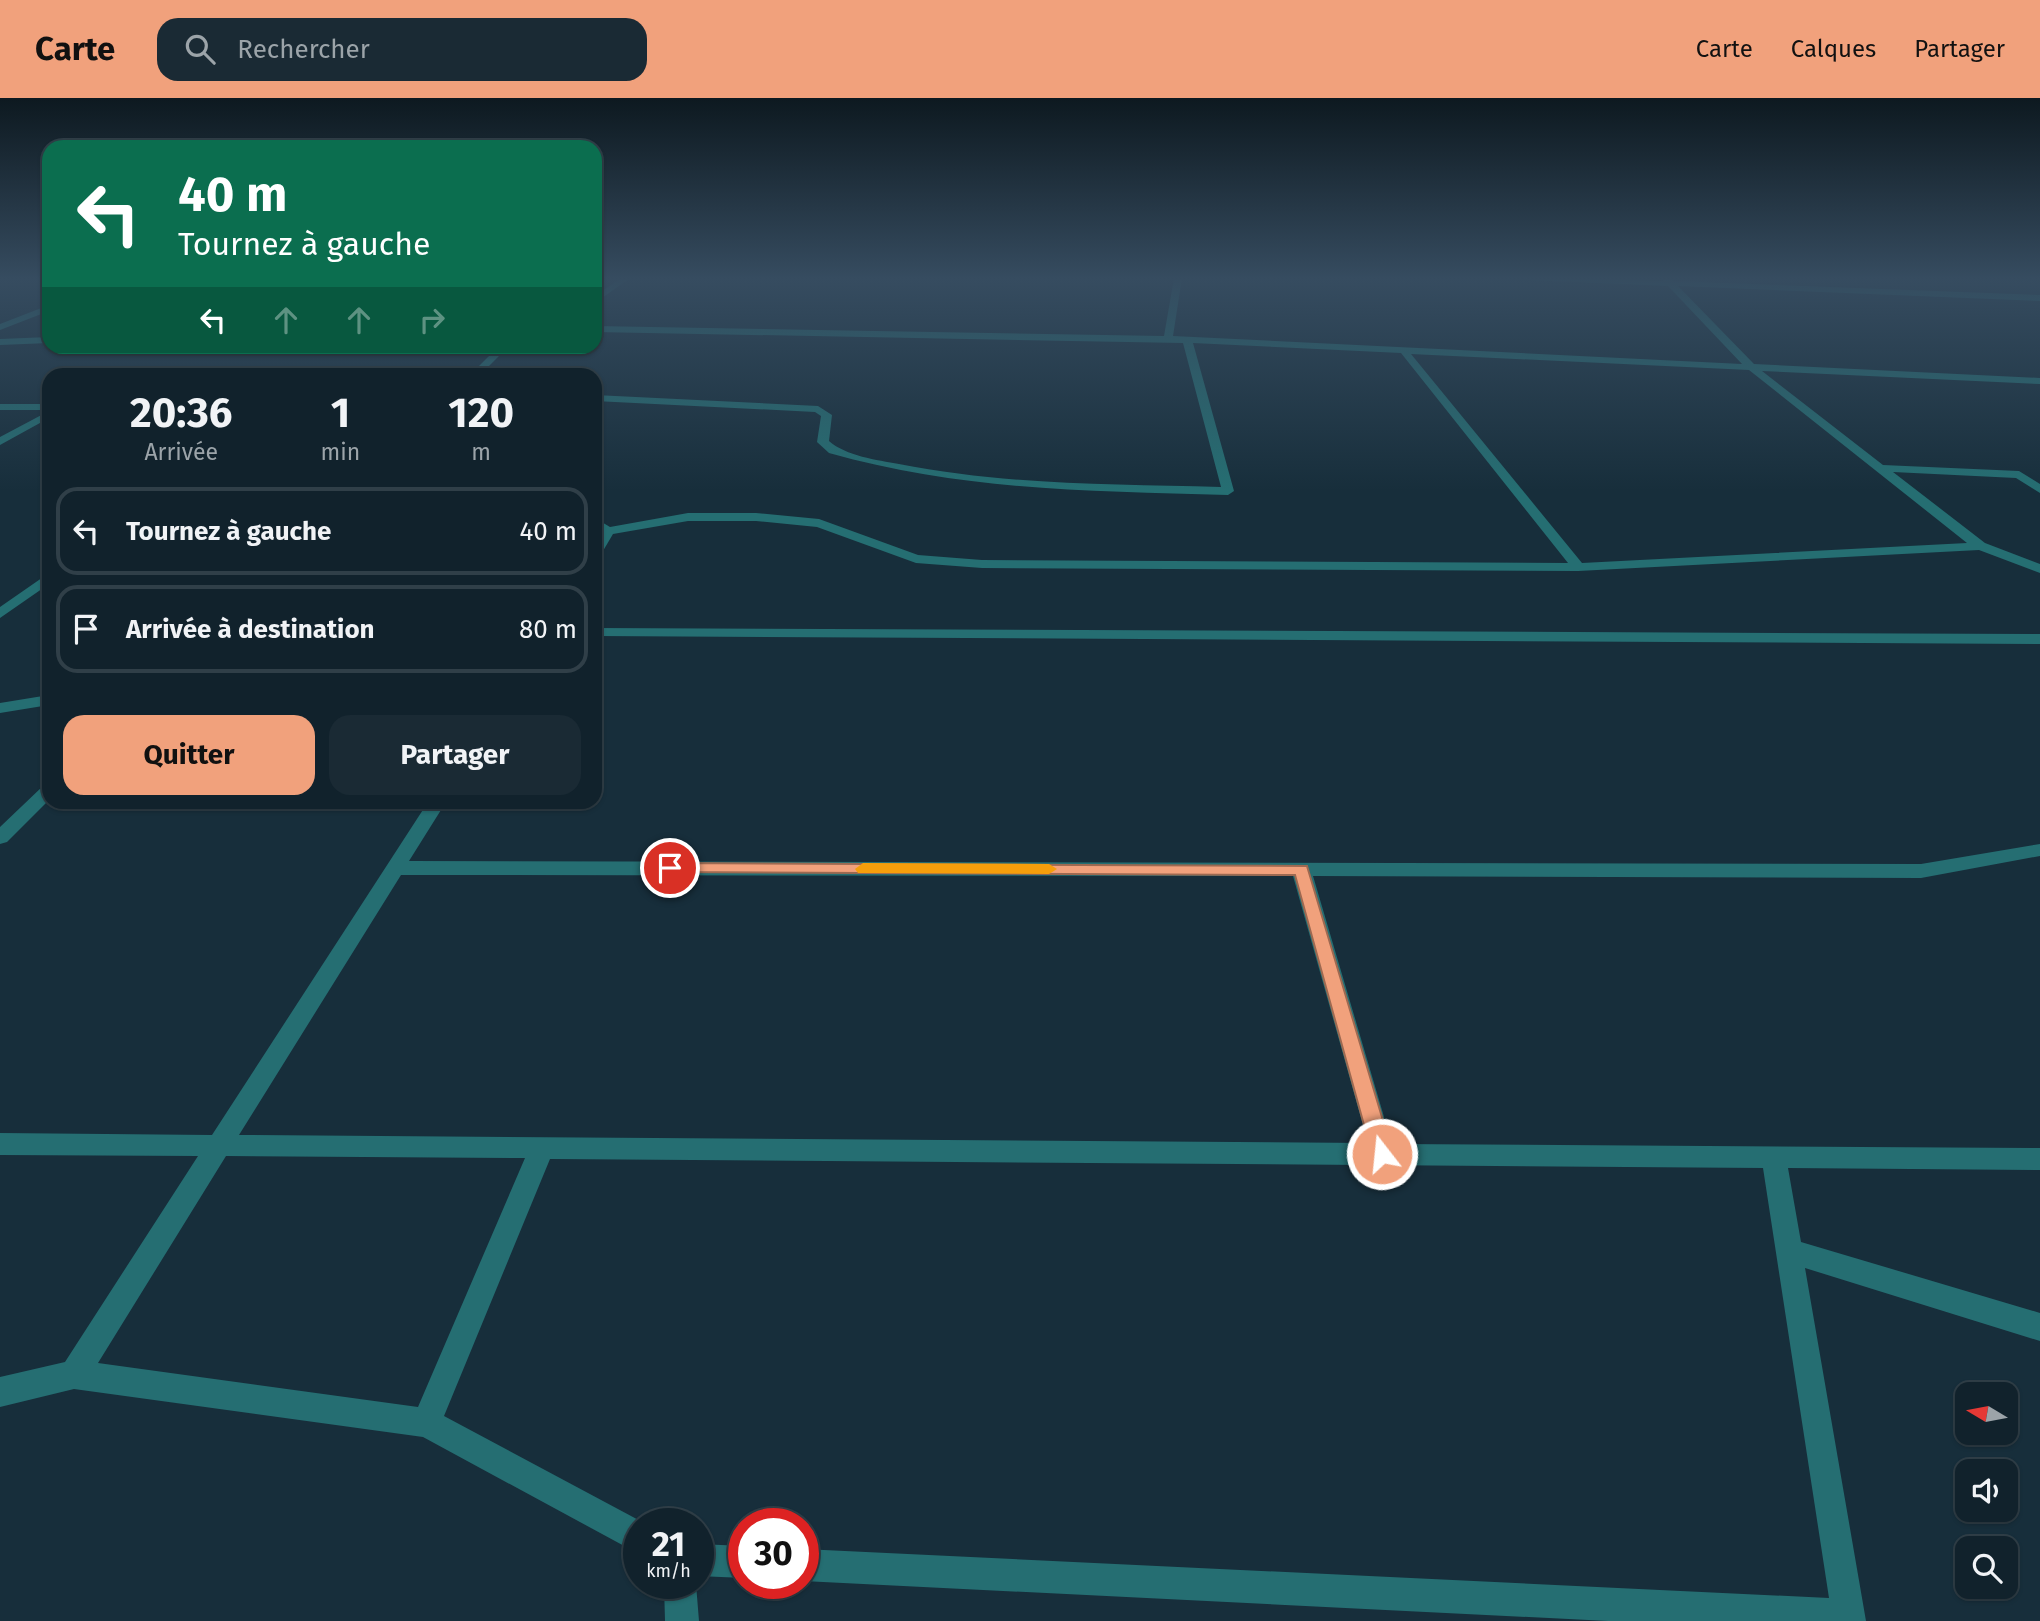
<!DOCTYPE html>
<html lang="fr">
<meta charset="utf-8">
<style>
body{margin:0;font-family:"Fira Sans",sans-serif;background:#1a2a34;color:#f1f3f6;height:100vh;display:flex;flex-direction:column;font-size:26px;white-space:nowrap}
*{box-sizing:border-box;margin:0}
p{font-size:23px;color:#9ca4a9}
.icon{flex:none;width:38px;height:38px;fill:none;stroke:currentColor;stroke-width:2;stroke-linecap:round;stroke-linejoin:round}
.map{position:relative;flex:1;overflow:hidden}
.drawer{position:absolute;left:42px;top:270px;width:560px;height:441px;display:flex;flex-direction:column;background:#11222c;border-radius:21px;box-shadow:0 2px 5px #0004,0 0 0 2px #303f48}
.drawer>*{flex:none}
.guide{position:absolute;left:42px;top:42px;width:560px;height:214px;border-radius:21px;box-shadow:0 2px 5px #0004,0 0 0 2px #303f48;background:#0b6e4f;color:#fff;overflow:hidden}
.needle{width:46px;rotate:280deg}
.controls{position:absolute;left:1955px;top:1284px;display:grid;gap:14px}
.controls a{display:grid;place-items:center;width:63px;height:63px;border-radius:14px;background:#11222c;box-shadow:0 2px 5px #0004,0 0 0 2px #303f48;font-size:35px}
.speed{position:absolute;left:623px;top:1410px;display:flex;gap:14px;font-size:35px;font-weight:700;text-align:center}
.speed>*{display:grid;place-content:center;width:91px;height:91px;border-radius:50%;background:#11222c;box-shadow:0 2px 5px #0004,0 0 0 2px #303f48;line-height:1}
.speed small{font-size:18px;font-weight:400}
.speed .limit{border:10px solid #d22;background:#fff;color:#111}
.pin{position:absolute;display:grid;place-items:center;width:60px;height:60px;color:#fff;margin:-30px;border:4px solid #fff;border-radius:50%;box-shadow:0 2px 7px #0007}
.me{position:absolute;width:77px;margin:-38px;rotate:344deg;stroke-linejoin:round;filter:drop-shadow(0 0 5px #0008)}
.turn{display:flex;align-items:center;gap:24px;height:147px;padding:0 21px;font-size:32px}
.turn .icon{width:91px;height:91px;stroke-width:2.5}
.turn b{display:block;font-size:49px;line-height:60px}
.lanes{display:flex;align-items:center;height:66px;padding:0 21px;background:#0003;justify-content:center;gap:35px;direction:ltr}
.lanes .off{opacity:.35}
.eta{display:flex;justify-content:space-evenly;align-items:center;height:119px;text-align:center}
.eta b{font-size:42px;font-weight:700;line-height:49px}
.button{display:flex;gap:14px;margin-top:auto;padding:14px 21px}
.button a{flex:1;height:80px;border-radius:21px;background:#f1a17c;color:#111;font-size:28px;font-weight:700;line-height:80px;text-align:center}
.button a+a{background:#1a2a34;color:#f1f3f6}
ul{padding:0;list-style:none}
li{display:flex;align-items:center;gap:21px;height:88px;margin:0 14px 10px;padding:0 7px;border:4px solid #303f48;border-radius:21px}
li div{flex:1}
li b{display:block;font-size:26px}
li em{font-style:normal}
header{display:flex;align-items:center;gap:42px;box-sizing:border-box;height:98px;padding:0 35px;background:#f1a17c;color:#111}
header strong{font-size:33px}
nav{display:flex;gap:38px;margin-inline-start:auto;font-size:24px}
.search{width:490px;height:63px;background:#1a2a34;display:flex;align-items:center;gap:18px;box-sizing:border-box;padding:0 24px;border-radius:21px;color:#9ca4a9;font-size:26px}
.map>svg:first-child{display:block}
</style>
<header>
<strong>Carte</strong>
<div class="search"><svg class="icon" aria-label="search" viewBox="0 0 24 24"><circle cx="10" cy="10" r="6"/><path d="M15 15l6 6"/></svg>Rechercher</div>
<nav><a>Carte</a><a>Calques</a><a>Partager</a></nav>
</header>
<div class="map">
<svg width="2040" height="1523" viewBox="0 0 2040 1523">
<rect width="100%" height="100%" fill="#172e3b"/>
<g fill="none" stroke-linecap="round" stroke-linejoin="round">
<path fill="#256e72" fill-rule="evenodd" d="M 621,180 L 630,180 L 595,205 L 595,198 Z
M 1174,180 L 1182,180 L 1173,238 L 1742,266 L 1668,188 L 1526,182 L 1522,180 L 1663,183 L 1661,180 L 1669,180 L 1673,183 L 2040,197 L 2040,203 L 1678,188 L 1754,266 L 2040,280 L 2040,286 L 1762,273 L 1883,367 L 2019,373 L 2040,386 L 2040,395 L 2016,380 L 1893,374 L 1985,445 L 2040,466 L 2040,475 L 1979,452 L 1578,473 L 982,470 L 916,465 L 817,429 L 756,423 L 688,423 L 613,436 L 600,458 L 595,459 L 595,444 L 601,434 L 595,430 L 595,420 L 610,429 L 688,415 L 756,415 L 819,421 L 918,457 L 982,462 L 1568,465 L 1401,255 L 1193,245 L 1234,393 L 1228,397 C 1089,393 965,393 829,355 L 817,344 L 821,318 L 815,314 L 595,303 L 595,297 L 818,308 L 832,317 L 829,343 C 846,358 877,362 899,366 C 1005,387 1113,386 1221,389 L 1183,245 L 595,234 L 595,228 L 1164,238 ZM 1411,256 L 1749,272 L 1967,445 L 1582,465 Z
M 49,207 L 49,213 L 0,232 L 0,226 Z
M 49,239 L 49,245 L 0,247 L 0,241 Z
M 499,248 L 509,248 L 481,276 L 471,276 Z
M 0,306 L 49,306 L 49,312 L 0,312 Z
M 49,313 L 49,320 L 0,347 L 0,339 Z
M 49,475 L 49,486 L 0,520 L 0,509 Z
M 595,530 L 2040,536 L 2040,546 L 595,538 Z
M 49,597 L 49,607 L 0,615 L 0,605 Z
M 49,686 L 49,702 L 7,744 L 0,746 L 0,729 L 43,688 Z
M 428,704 L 446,704 L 409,763 L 1921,766 L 2040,746 L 2040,758 L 1921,780 L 1313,778 L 1392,1046 L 2040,1050 L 2040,1072 L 1788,1070 L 1801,1144 L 2040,1215 L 2040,1243 L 1805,1170 L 1866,1523 L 1608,1523 L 803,1483 L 803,1451 L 1829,1500 L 1763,1070 L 550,1061 L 444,1318 L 646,1426 L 639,1426 L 639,1456 L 423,1339 L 74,1291 L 0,1309 L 0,1279 L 65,1264 L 198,1058 L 0,1057 L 0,1035 L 212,1037 ZM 401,777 L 1293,778 L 1368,1045 L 239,1037 ZM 226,1058 L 525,1060 L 418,1309 L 98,1265 Z
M 698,1446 L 744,1448 L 744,1480 L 698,1478 Z
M 664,1486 L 696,1486 L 699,1523 L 665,1523 Z"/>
</g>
<linearGradient id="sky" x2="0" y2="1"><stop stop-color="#0d1920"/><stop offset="0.46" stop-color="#364c60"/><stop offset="1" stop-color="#364c60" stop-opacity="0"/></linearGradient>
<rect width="2040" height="393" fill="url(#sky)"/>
<path fill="#f1a17c" stroke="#9d6951" stroke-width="2" d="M 670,765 L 1307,768 L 1393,1056 L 1390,1062 L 1382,1065 L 1375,1062 L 1372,1056 L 1295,777 L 664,774 L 662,770 Z"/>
<path fill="#f59e0b" d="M 863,765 L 1049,766 L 1057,771 L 1049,776 L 858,775 L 855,771 Z"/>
</svg>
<div class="controls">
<a><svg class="needle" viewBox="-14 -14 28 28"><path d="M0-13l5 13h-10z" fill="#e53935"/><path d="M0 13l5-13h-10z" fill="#9ca4a9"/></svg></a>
<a><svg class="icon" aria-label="sound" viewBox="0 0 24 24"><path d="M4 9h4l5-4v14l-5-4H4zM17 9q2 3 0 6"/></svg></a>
<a><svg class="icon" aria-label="search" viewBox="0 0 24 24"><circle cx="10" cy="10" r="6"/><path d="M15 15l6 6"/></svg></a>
</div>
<div class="speed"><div>21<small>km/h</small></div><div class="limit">30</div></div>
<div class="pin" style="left:670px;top:770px;background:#d93025"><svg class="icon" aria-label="arrive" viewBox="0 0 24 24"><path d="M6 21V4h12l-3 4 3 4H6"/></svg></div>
<svg class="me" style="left:1382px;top:1056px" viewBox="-20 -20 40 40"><circle r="17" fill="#f1a17c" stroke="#fff" stroke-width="3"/><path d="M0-11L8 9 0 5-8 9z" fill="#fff"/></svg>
<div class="guide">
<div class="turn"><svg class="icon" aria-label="left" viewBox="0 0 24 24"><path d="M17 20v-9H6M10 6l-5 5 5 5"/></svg><div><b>40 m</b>Tournez à gauche</div></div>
<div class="lanes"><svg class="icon" aria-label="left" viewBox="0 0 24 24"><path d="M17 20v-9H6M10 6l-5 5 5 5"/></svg><svg class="icon off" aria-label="ahead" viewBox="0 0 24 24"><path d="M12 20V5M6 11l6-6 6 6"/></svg><svg class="icon off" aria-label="ahead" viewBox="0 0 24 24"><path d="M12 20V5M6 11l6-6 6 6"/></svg><svg class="icon off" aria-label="right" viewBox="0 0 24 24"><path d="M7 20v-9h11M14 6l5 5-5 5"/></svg></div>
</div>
<section class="drawer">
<div class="eta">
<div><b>20:36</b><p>Arrivée</p></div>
<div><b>1</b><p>min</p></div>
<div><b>120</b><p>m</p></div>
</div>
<ul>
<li><svg class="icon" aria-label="left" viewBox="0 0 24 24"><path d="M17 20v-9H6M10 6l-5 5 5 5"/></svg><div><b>Tournez à gauche</b></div><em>40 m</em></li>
<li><svg class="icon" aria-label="arrive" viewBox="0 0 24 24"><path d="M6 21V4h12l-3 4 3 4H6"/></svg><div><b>Arrivée à destination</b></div><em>80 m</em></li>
</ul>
<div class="button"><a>Quitter</a><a>Partager</a></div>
</section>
</div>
